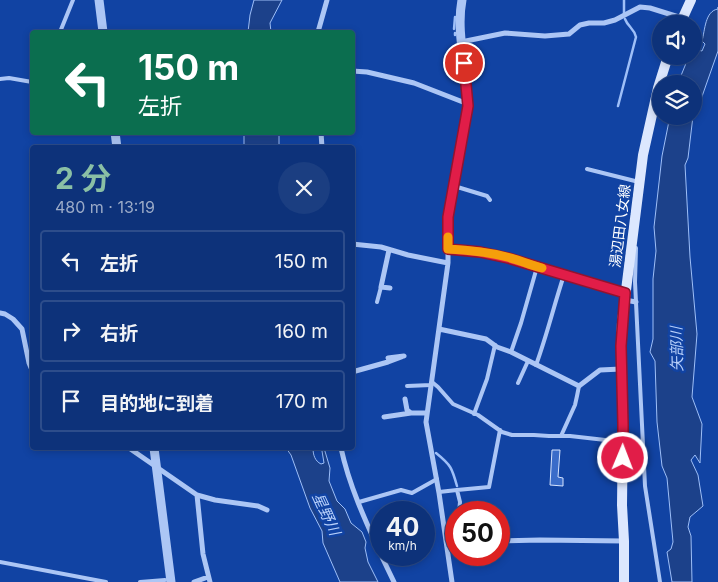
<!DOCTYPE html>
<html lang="ja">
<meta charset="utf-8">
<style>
body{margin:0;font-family:Inter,"Noto Sans JP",sans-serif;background:#1b3e81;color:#f1f3f6;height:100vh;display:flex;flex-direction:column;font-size:19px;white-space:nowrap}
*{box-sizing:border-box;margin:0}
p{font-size:16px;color:#9aaac7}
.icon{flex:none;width:28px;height:28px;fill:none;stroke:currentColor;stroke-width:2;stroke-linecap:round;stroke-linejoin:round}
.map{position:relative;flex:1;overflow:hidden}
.panel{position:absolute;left:30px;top:145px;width:325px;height:305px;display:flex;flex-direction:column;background:#0d327a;border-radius:5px;box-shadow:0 2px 8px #0003,0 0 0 1px #2d4d8b}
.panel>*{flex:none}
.top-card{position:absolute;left:30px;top:30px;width:325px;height:105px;border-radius:5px;box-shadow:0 2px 8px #0003,0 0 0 1px #2d4d8b;background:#0b6e4f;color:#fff;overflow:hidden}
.controls{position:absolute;left:652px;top:15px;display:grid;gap:10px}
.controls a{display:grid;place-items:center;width:50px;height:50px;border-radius:50%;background:#0d327a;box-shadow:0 2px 8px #0003,0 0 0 1px #2d4d8b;font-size:25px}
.speed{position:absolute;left:370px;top:501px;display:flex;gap:10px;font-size:25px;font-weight:700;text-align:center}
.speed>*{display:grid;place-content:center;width:65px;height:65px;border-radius:50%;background:#0d327a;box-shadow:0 2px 8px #0003,0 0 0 1px #2d4d8b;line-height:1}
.speed small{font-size:12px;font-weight:400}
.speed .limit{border:8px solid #d22;background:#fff;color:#111}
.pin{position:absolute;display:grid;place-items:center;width:42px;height:42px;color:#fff;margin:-21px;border:2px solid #fff;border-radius:50%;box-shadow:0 1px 5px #0007}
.me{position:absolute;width:55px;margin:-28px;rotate:1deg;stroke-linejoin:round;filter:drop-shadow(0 0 4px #0008)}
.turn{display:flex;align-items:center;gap:18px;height:105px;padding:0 25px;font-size:22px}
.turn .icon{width:65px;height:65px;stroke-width:2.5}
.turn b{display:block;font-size:35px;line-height:42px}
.round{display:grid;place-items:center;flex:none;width:52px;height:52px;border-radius:26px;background:#1b3e81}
.overview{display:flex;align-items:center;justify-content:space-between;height:85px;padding:0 25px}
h1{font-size:30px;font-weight:700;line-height:38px;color:#8abfa5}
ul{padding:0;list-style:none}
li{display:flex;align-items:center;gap:15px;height:62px;margin:0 10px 8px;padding:0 15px;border:2px solid #2d4d8b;border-radius:5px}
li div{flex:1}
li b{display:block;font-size:19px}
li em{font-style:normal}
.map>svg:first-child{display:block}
</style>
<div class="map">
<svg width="718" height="582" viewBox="0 0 718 582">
<rect width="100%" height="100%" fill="#1143a3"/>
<path fill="#1c418a" stroke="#9ebff8" d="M 254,0 L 282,0 L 270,23 L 271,32 L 248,32 L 250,15 Z
M 718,7 L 718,51 L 699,105 L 694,111 L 694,113 L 694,84 L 690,84 L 690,82 L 686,77 L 680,78 L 689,56 L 694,56 L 694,49 L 702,51 L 705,44 L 702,41 C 705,30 705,11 718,9 Z
M 670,116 L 693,116 L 688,158 L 685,165 L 690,257 L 697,334 L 692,397 L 702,424 L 700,463 L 695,455 L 691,460 L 698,475 L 703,506 L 690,517 L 688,527 L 691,536 L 692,582 L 672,582 L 667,552 L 671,549 L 673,542 L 667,478 L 662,466 L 657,422 L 655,361 L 650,352 L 653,339 L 653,279 L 656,251 L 654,227 L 662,156 Z
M 244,133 L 279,133 L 279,147 L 244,147 Z
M 286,448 L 313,448 C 313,455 315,461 321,464 L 324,463 L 322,451 L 324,448 L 330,468 L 329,481 L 337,501 L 345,509 L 351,523 L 362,532 L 366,542 L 365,548 L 368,562 L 378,582 L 340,582 L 323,543 L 322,531 L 310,508 L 291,455 Z"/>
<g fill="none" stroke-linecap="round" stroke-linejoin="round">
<path stroke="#9ebff8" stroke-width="2.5" d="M 624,0 L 624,13
M 454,29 L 455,17
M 455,33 L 455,35
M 618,106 L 636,37 C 634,28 628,27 625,19
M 436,453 C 451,465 452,468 457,486"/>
</g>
<path fill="#3a6cc9" stroke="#d5e3fe" d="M 552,450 L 560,450 L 558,477 L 563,478 L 563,486 L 550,485 Z"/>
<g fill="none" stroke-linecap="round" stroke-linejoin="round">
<path stroke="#acc6f5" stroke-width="4" d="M 60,32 L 73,0
M 0,79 L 9,78 L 32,82
M 587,169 L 639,182
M 454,186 L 487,196 L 490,200
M 636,248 L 635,282 L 645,486 L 660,582
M 377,302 L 381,287
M 511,352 L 521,323 L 537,267
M 536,365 C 547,335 554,305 564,275
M 432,382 L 438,387 L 453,404 L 478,415 L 502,432 L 512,435 L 534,435 L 549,436 L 570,436 L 623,442 L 643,442
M 518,383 L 528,361
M 407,386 L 431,385
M 474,414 L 487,379 L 495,345
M 561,436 L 575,405 L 577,396 L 579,386
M 457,490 L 489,487 L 500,430
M 439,492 L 457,490 L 460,502 L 459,512
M 359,502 L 401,490 L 412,493 L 437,479
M 0,562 L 106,582
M 140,582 L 165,580"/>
<path stroke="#acc6f5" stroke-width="5" d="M 318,32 L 327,0
M 461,42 L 505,33 L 545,36 L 569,34 L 580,25 L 589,23 L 604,23 L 615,20 L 640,7 L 650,8 L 682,18
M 352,71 L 367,72 L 414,83 L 468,104
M 321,132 L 322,148
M 352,244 L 381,247 L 408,255 L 448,263
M 448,249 L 480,252 L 508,258 L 625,293
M 389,250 L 381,287 L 390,288
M 625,300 L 636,302
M 0,313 L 5,314 L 13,319 L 22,329 L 29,363 L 32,370
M 439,329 L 486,339 L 497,347 L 511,352 L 579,386 L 600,370 L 621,369
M 352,372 L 388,362 L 404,356 L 388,358
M 405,399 L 407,410 L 411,413 L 427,413
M 384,417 L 411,413
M 129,448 L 197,495 L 203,554 L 210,582
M 341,448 C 349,485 365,520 381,555
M 197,495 L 215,500 L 258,506 L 267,510
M 499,541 L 540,540 L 624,541
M 447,547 L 456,546
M 381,555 L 394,582
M 194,582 L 208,577
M 452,582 L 439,493 L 426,422 L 448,263 L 448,217 L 468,106 L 466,80"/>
<path stroke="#acc6f5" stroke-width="9" d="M 99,0 L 103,32
M 462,0 C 457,26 463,53 466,80
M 115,132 L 117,148
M 154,448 L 171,582"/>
<path stroke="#dce7fe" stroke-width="10" d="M 680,24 L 691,0
M 624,582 L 624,541 L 622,505 L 623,424 L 621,346 L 622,322 L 643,155 L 658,88 L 668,56"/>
</g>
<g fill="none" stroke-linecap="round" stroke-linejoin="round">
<g stroke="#92132f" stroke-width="12">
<path id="route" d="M 464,63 L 468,106 L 448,217 L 448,249 L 480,252 L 508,258 L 625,293 L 621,346 L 623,424 L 623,458"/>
</g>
<use href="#route" stroke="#e11d48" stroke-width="9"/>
<path stroke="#f59e0b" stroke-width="9" d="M 448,237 L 448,249 C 468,250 488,252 507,257 C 519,260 530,265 542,268"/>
</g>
<g text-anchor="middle" stroke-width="5" stroke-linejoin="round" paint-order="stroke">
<g font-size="14" fill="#fff" stroke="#1143a3">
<text transform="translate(620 226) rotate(-83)" y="5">湯辺田八女線</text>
</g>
<g font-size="15" font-style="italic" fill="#b9d1fb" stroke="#1143a3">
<text transform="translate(677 349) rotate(-91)" y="5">矢部川</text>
<text transform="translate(326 514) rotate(65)" y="5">星野川</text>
</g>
</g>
</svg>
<div class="controls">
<a><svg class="icon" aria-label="sound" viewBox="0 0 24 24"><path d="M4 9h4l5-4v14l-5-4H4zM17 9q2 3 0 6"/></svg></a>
<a><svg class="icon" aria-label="layers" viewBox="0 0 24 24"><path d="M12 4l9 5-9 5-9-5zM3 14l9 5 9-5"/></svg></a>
</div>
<div class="speed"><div>40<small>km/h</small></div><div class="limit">50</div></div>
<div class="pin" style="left:464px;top:63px;background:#d93025"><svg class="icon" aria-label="arrive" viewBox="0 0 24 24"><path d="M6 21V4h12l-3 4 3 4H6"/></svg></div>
<svg class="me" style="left:623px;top:458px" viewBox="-20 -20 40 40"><circle r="17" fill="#e11d48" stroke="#fff" stroke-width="3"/><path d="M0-11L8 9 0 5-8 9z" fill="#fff"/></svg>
<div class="top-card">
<div class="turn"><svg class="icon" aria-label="left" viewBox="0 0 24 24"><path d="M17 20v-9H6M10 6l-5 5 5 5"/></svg><div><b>150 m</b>左折</div></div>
</div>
<section class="panel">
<div class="overview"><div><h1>2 分</h1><p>480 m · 13:19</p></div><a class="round"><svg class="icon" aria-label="close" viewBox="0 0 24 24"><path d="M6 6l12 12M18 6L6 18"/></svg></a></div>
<ul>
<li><svg class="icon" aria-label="left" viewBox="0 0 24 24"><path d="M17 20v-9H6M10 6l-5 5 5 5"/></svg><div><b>左折</b></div><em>150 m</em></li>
<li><svg class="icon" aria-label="right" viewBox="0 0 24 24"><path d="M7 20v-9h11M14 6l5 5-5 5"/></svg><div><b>右折</b></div><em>160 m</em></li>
<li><svg class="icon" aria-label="arrive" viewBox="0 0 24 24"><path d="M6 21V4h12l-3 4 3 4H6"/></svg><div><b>目的地に到着</b></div><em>170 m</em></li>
</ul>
</section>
</div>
